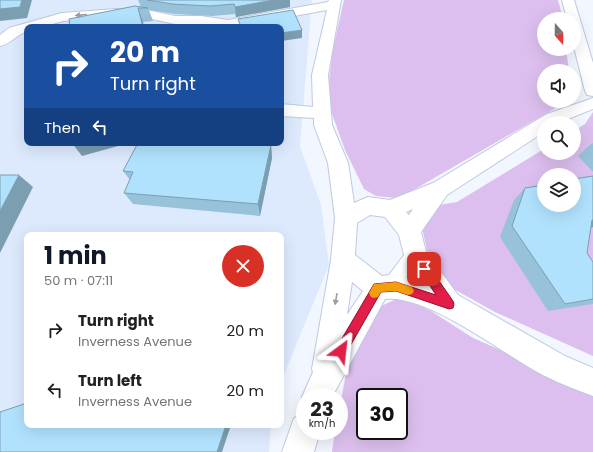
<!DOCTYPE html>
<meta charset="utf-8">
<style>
body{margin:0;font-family:Poppins,sans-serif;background:#f6f6f6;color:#202124;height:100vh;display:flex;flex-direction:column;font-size:15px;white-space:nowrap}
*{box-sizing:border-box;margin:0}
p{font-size:13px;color:#757577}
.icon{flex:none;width:22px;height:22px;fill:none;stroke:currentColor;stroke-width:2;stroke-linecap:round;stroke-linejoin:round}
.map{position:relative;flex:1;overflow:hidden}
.side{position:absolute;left:24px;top:232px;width:260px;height:196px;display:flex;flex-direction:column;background:#fff;border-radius:8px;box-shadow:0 4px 16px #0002}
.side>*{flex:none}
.hud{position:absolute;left:24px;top:24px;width:260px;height:122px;border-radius:8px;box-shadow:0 4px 16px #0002;background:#1a4fa0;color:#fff;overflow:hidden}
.needle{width:26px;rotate:160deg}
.controls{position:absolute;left:537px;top:12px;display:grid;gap:8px}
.controls a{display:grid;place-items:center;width:44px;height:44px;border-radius:50%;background:#fff;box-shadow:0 4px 16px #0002;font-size:20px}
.speed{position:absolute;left:296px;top:388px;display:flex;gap:8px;font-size:20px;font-weight:700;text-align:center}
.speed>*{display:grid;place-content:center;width:52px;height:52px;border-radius:50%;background:#fff;box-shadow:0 4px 16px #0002;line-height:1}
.speed small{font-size:10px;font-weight:400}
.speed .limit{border:2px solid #111;border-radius:6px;background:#fff;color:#111}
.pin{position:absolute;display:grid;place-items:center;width:34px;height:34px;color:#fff;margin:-17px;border-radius:8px;box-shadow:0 2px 6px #0006}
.me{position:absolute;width:44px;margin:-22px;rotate:30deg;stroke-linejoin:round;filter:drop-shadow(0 0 3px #0008)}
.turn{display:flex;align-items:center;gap:14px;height:84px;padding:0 20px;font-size:18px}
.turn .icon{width:52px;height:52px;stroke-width:2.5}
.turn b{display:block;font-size:28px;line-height:34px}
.then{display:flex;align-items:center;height:38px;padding:0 20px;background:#0003;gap:8px;font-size:15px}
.round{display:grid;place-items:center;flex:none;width:42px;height:42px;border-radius:21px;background:#f6f6f6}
.headline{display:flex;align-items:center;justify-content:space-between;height:68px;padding:0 20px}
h1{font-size:24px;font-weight:700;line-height:30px;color:#111827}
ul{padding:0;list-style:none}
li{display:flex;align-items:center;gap:12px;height:60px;padding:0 20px}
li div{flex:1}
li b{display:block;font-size:15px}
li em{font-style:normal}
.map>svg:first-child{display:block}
</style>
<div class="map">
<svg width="593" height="452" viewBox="0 0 593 452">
<rect width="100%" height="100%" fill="#f2f6fe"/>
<path fill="#ddeafe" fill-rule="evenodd" d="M 0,0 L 312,0 L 300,146 L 321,205 L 329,265 L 281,382 L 281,235 L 27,235 L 27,425 L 271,425 L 269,452 L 0,452 ZM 27,27 L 281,27 L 281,143 L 27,143 Z"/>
<path fill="#dcbfee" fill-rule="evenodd" d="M 344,0 L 558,0 L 563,19 L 544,19 L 544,49 L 566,49 L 569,71 L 544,71 L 544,101 L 566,102 L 415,189 L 396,198 L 376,196 L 364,189 L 345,150 L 331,111 L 329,80 L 333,49 Z
M 593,112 L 593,356 L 495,312 L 443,283 L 431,268 L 420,219 L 433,206 L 457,202 L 544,149 L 544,153 L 574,153 L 574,131 L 585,124 ZM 544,175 L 574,175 L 574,205 L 544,205 Z
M 401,297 L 431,311 L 473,338 L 593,391 L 593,452 L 332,452 L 335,431 L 339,431 L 339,411 L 350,352 L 370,311 ZM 365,397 L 399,397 L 399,431 L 365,431 Z"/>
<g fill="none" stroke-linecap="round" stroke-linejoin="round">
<g stroke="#becadc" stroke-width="2">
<path id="minor" d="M 329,0 L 341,0 L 328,75 L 332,125 L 348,163 L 354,203 L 368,197 L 390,200 L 433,183 L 547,114 L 593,98 L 593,109 L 558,123 L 544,123 L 544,132 L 447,195 L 421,232 L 426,252 L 458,295 L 565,356 L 593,368 L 593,396 C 577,390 561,384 545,376 C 505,356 429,294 385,299 L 332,397 L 305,397 L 305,403 L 302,397 L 313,372 L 312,369 L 331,260 L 335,218 L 328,163 L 314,125 L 314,118 L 281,116 L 281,104 L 313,107 L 312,75 L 327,10 L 233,27 L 175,24 L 147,18 L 116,17 L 63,21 L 42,27 L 27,27 L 27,31 C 17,35 10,44 0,46 L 0,35 L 9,28 L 62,13 L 116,9 L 147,10 L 175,16 L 201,16 L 228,20 L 328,2 ZM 413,209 L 409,215 L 406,212 ZM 370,215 L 385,217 L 399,235 L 404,255 L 389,275 L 382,276 L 355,255 L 357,223 ZM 416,277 L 420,282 L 414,280 ZM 352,282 L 363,291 L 347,315 Z
M 562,0 L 574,0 L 593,63 L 593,96 L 587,95 L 585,91 L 574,47 L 574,19 L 567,19 Z
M 305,414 L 305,431 L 320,431 L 314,452 L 282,452 L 294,418 Z"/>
</g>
<use href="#minor" fill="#fff" fill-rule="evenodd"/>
</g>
<path fill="#98c2da" d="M 138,0 L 290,0 L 290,7 L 236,17 L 235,14 L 212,16 L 175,14 L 149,10 L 153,21 L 143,22 L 144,27 L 70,27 L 141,7 Z
M 593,143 L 593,172 L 578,156 L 591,144 Z
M 271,145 L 272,158 L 260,216 L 133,204 L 124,193 L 130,180 L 123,171 Z
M 593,176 L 593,227 L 591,228 L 587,253 L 593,262 L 593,304 L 548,311 L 500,237 L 514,200 L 525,188 Z"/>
<path fill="#7c9eb1" d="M 22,0 L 32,0 L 27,18 L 0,21 L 0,9 Z
M 274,0 L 290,0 L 290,7 L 236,17 L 235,7 Z
M 138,8 L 143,22 L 144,27 L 143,27 Z
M 302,30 L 302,38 L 281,41 L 281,33 Z
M 72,143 L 129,143 L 82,156 Z
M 271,145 L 272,158 L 260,216 L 258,204 Z
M 19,175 L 33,187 L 0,253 L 0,211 Z
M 593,220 L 593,227 L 577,231 Z
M 226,425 L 231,425 L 222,452 L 217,452 Z"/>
<path fill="#b1e2fd" stroke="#7c9eb1" d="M 0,0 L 22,0 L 20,7 L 0,9 Z
M 147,0 L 274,0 L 235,7 L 234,4 L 210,6 L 172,4 Z
M 135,6 L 148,8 L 138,8 L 143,27 L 70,27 L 69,19 Z
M 293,10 L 302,30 L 281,33 L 281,27 L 241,27 L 238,19 Z
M 138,143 L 251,143 L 271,145 L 258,204 L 124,193 L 133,172 L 123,171 Z
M 0,175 L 19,175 L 0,211 Z
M 593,176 L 593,220 L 592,220 L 587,253 L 593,262 L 593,299 L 565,304 L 512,226 L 525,188 L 544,185 L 544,205 L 574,205 L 574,179 Z
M 27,403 L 27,425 L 226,425 L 217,452 L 0,452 L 0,412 Z"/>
<defs><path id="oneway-solid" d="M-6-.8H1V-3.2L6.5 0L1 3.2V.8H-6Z"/></defs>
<g fill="#9c9ea1">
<use href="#oneway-solid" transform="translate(81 15) rotate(175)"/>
<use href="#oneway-solid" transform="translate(336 299) rotate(100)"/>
</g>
<path fill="#e11d48" stroke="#92132f" d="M 424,264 L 428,265 L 453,301 L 454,304 L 453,308 L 449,309 L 396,291 L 381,292 L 345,355 L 341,356 L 337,355 L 335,351 L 337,347 L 374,284 L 396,282 L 436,295 L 419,269 Z"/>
<path fill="#f59e0b" d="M 396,282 L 412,287 L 414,291 L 412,294 L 408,295 L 396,291 L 381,292 L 378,297 L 374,298 L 371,297 L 369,293 L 374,284 Z"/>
</svg>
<div class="controls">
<a><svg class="needle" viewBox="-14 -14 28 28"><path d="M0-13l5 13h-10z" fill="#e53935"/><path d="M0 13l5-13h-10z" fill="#757577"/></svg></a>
<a><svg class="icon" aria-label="sound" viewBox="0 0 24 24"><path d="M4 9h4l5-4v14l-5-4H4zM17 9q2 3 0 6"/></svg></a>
<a><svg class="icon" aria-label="search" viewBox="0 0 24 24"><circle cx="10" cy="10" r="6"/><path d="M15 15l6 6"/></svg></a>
<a><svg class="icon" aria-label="layers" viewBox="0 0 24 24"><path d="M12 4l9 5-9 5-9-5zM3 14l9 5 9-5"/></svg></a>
</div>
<div class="speed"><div>23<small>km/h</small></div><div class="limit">30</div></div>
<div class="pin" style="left:424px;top:269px;background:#d93025"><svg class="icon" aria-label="arrive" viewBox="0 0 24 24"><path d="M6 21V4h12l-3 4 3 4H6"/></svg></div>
<svg class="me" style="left:341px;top:351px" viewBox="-20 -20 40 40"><path d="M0-17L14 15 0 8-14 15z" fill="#e11d48" stroke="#fff" stroke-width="4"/></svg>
<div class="hud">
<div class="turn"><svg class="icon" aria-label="right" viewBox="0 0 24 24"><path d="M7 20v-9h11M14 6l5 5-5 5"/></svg><div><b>20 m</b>Turn right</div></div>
<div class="then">Then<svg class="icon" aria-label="left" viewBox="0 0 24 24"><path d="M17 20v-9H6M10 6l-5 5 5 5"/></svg></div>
</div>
<section class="side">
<div class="headline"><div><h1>1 min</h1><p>50 m · 07:11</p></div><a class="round" style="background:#d93025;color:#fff"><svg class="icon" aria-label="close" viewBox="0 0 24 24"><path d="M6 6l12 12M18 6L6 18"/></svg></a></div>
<ul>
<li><svg class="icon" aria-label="right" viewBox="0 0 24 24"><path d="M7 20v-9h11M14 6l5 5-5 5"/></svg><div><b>Turn right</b><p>Inverness Avenue</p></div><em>20 m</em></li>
<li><svg class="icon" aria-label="left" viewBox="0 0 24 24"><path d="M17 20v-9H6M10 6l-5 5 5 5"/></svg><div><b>Turn left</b><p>Inverness Avenue</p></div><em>20 m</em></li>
</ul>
</section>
</div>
